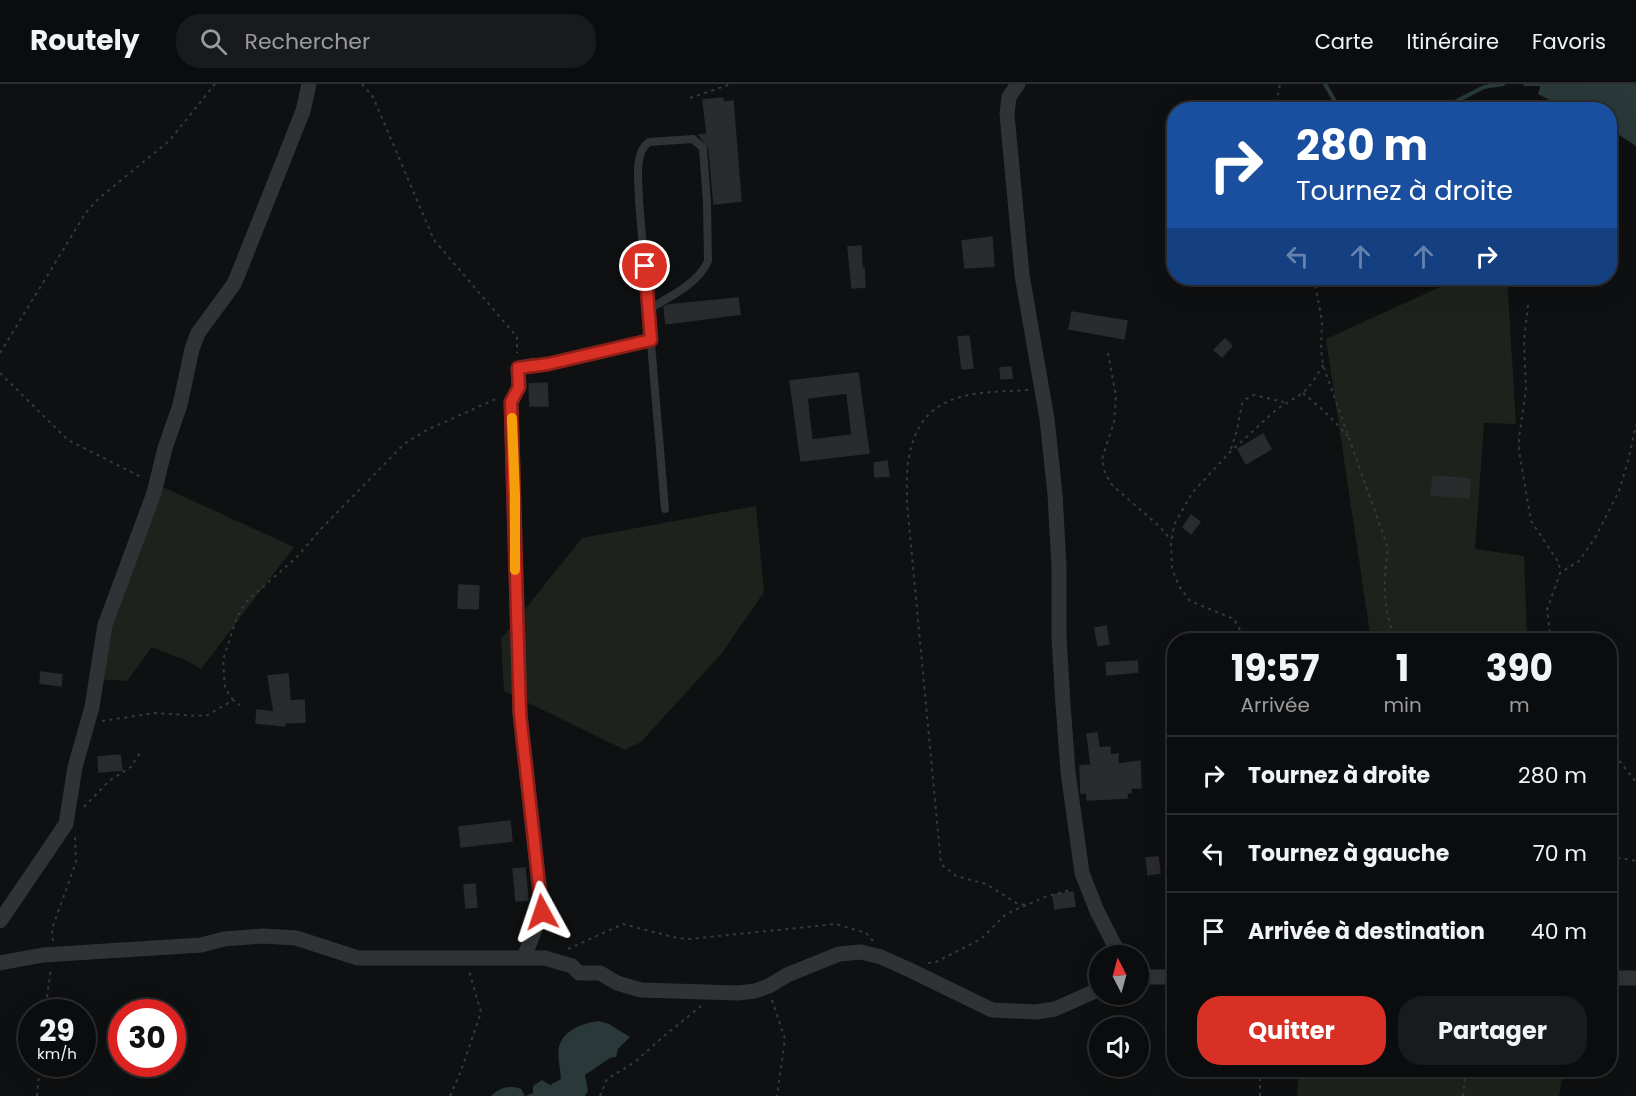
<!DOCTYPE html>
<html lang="fr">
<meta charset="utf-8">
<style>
body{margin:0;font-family:Poppins,sans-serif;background:#191a1b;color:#f1f3f6;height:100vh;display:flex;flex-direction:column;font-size:22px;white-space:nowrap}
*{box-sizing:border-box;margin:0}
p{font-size:20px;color:#9a9b9d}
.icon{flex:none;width:33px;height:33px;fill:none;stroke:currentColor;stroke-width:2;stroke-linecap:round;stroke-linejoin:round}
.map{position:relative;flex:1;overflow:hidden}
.details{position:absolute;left:1167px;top:549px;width:450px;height:444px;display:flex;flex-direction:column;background:#0b0c0d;border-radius:24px;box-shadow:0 6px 24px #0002,0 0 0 2px #2b2c2e}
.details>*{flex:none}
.hud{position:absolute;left:1167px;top:18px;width:450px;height:183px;border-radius:24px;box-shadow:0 6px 24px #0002,0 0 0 2px #2b2c2e;background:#1a4fa0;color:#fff;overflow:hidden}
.needle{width:39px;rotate:354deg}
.tools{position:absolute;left:1089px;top:861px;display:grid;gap:12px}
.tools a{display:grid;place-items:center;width:60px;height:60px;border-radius:50%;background:#0b0c0d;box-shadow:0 6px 24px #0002,0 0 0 2px #2b2c2e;font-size:30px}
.speed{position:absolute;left:18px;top:915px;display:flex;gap:12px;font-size:30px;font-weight:700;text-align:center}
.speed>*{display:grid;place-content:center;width:78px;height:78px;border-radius:50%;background:#0b0c0d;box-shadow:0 6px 24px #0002,0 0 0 2px #2b2c2e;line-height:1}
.speed small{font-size:15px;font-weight:400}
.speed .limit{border:9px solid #d22;background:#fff;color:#111}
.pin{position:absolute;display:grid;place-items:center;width:51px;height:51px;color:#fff;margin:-26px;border:3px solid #fff;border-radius:50%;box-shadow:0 2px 6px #0007}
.me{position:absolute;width:66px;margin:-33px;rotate:355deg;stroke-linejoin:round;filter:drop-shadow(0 0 4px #0008)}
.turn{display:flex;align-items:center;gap:21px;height:126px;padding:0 30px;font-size:27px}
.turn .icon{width:78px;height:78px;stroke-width:2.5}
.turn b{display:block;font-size:42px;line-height:51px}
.lanes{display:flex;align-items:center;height:57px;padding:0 30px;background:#0003;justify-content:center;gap:30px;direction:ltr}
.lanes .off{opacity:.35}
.eta{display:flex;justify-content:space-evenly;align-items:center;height:102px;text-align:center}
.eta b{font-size:36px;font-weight:700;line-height:42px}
.button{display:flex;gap:12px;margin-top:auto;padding:12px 30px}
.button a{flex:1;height:69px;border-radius:24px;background:#d93025;color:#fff;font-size:24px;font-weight:700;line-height:69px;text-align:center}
.button a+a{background:#191a1b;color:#f1f3f6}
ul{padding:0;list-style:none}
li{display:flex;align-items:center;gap:18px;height:78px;padding:0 30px;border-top:2px solid #2b2c2e}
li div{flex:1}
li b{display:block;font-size:22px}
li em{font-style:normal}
header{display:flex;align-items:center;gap:36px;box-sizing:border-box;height:84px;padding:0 30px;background:#0b0c0d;border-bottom:2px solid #2b2c2e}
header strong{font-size:28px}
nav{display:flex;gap:33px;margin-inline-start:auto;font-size:21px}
.search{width:420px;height:54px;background:#191a1b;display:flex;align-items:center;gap:15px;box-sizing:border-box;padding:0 21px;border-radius:24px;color:#9a9b9d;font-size:22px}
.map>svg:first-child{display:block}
</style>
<header>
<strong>Routely</strong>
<div class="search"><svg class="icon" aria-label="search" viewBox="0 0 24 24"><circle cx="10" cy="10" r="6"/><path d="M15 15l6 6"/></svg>Rechercher</div>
<nav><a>Carte</a><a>Itinéraire</a><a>Favoris</a></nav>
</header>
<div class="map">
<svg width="1636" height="1012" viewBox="0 0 1636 1012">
<rect width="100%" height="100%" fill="#0f1011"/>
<path fill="#1d231c" d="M 1453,194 L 1507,194 L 1516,340 L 1484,339 L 1475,465 L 1524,472 L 1527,556 L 1371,556 L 1326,255 L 1453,197 Z
M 156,400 L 294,463 L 201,585 L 185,576 L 152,563 L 127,597 L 96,595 L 105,541 Z
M 756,422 L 764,508 L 722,569 L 641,658 L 625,666 L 504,607 L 501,555 L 582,454 Z
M 1299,986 L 1564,986 L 1559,1012 L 1297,1012 Z"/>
<path fill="#293839" d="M 1541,0 L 1636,0 L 1636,62 L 1610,45 L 1610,26 L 1568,25 L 1538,10 Z
M 599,937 L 609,940 L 630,953 L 618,965 L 616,973 L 610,974 L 585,991 L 588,1007 L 585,1012 L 491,1012 C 501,1003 509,1001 521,1005 L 525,1012 L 533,1009 L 533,1002 L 542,996 L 550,1001 L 561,995 C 559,972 552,957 575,944 C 584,940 589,938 599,937 Z"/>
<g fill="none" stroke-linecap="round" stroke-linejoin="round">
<path stroke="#293839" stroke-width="4" d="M 1325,0 L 1340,26
M 1525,0 L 1540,0
M 1439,26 L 1484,3 L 1503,0"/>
</g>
<path fill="#2a2b2d" stroke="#292b2d" stroke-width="1.5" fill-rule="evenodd" d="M 723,14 L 723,18 L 733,17 L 741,117 L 714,120 L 709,64 L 699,51 L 707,50 L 703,16 Z
M 992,153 L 994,182 L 965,184 L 962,157 Z
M 861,162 L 862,184 L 864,184 L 865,203 L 852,204 L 848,163 Z
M 738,214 L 740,230 L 666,240 L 664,223 L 668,221 Z
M 1072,228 L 1127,237 L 1124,255 L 1069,245 Z
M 969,252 L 973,284 L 962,285 L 958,253 Z
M 1225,255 L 1232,262 L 1222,273 L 1214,266 Z
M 1011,283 L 1012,294 L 1001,295 L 1000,284 Z
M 858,289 L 869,369 L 801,377 L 790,297 ZM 847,309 L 852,351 L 812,356 L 807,314 Z
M 547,299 L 548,322 L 530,322 L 529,300 Z
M 1263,350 L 1271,365 L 1246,380 L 1238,365 Z
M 887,377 L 889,392 L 875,393 L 874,379 Z
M 1433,392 L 1470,395 L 1469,414 L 1431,411 Z
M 1191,431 L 1200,438 L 1191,450 L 1183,443 Z
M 459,501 L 479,502 L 478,525 L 458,524 Z
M 1106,542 L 1109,560 L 1098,562 L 1095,544 Z
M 1137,577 L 1138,588 L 1107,591 L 1106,579 Z
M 41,588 L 62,591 L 61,602 L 40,599 Z
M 288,590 L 290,617 L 304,616 L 305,638 L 285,639 L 284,642 L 256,639 L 257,626 L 274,628 L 268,592 Z
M 1097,649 L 1099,664 L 1110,663 L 1110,671 L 1118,670 L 1118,680 L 1140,677 L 1141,704 L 1131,704 L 1131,709 L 1127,709 L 1127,714 L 1087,716 L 1087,709 L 1081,709 L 1080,682 L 1091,681 L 1087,650 Z
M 120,671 L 122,686 L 99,688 L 98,673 Z
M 510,737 L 512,757 L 461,763 L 459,743 Z
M 1158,773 L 1160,789 L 1148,791 L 1146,774 Z
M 525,784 L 528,816 L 516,817 L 513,785 Z
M 475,800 L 477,823 L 466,824 L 464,801 Z
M 1073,808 L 1075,822 L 1055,825 L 1053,811 Z"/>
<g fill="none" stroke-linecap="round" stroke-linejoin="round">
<path stroke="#363a3c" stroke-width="2" stroke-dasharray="3 4.5" stroke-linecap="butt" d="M 362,0 L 373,13 L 434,156 L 517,253 L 517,269
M 690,14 L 731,0
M 1275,26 L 1280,0
M 1314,194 L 1322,237 L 1321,266 L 1323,281 L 1388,464 C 1383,499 1383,522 1395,556
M 1528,221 L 1524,257 L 1526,305 L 1519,354 L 1519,367 L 1531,437 L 1559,479 L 1560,489
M 0,269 L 85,130 L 97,116 L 169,57 L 215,0
M 1108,269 L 1116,313 L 1114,338 L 1102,375 L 1105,389 L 1112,401 L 1159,442 L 1171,456
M 0,289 L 68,356 L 143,394
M 1028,306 C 974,309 921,306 909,373 C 906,388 907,404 907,419 L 941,780 L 956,792 L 986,800 L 1018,820 L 1028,821
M 1303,309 L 1323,326 L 1348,352
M 1231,365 L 1237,346 L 1242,320 L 1246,315 L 1254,311 L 1284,318
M 1240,546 L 1234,535 L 1190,517 L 1179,502 L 1172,485 L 1171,460 L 1174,441 L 1192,409 L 1230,368 L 1277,325 L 1303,309 L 1312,299 L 1323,281
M 1551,556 L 1547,526 L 1560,489 L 1579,477 L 1595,454 L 1619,407 L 1628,377 L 1636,341
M 233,616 L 225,604 L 223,576 L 237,533 L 247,517 L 297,473 L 321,445 L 404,360 L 427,346 L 498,314
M 102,637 L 155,629 L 197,632 L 208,631 L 233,616 L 240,621
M 1610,665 L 1636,698
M 84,723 L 109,697 L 131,683 L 141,667
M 1610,772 L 1636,777
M 53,857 L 52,845 L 76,778 L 75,753
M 568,865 L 623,840 L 677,854 L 690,855 L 836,840 L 866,849 L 873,857
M 928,879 L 936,878 L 981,855 L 1006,830 L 1045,813 L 1070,806 L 1072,804
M 772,916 L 785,955 L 777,1012
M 45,928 L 51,884
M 37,1012 L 40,980
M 450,1012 L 461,987 L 481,928 L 469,887
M 600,1012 L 607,995 L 635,978 L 664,952 L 701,922
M 1260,1012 L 1260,995 L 1263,986
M 1463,1012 L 1466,986"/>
<path stroke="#303335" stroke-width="8" d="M 649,225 C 669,213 698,200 708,177 L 707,119 L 703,64 L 693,55 L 649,58 C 633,69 639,100 639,117 L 665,425
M 533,281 L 548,280 L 651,257"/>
<path stroke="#303335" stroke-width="15" d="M 1018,0 L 1009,13 L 1007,30 L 1022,191 L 1047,335 L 1055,410 L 1059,483 L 1059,554 L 1063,620 L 1068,688 L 1082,789 L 1097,827 L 1120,872
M 0,837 L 66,740 L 75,683 L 92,623 L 105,541 L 154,409 L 165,364 L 180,321 L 192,265 L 198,249 L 234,200 L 239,188 L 303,27 L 309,0
M 524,873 L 542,828 L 520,630 L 511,318 L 519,303 L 518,284 L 533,281
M 0,879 L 43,871 L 201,861 L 224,855 L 263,852 L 296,854 L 358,874 L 545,874 L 572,882 L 579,889 L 600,889 L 617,899 L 641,906 L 738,909 L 755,907 L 769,902 L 787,891 L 839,870 L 861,868 L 881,873 L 912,887 L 992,926 L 1036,928 L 1055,925 L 1100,905
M 1138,893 L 1174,893
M 1610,894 L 1636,894"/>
</g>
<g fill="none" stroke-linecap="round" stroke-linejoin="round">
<g stroke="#8d1f18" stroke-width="15">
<path id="route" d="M 542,828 L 520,630 L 511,318 L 519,303 L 518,284 L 548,280 L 651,256 L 645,182"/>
</g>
<use href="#route" stroke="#d93025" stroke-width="10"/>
<path stroke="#f59e0b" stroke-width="10" d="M 512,334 L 515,411 L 515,486"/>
</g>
</svg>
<div class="tools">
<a><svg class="needle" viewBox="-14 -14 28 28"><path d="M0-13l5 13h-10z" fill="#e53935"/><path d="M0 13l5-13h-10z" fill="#9a9b9d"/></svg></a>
<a><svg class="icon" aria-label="sound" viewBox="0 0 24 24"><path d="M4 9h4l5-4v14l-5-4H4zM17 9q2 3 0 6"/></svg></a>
</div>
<div class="speed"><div>29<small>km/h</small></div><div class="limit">30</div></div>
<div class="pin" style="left:645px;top:182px;background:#d93025"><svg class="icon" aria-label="arrive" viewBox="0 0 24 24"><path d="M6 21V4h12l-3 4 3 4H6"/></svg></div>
<svg class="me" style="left:542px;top:828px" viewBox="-20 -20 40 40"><path d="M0-17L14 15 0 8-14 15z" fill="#d93025" stroke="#fff" stroke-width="4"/></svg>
<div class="hud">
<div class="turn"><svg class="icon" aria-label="right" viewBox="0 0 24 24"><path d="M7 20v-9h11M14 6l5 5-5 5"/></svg><div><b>280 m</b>Tournez à droite</div></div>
<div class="lanes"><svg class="icon off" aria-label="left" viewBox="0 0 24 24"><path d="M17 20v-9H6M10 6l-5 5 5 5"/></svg><svg class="icon off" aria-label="ahead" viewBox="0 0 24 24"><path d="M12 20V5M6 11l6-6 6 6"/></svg><svg class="icon off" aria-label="ahead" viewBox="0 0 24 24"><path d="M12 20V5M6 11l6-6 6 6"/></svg><svg class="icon" aria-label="right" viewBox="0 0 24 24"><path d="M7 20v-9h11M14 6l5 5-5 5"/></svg></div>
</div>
<section class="details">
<div class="eta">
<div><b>19:57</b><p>Arrivée</p></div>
<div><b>1</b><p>min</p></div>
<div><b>390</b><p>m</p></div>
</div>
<ul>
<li><svg class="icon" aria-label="right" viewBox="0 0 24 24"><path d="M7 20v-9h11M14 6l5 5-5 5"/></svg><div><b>Tournez à droite</b></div><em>280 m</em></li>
<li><svg class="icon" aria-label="left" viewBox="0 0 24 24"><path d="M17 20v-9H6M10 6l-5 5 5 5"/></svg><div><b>Tournez à gauche</b></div><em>70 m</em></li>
<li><svg class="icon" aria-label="arrive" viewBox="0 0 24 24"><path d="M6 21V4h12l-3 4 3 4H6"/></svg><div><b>Arrivée à destination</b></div><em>40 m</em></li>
</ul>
<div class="button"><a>Quitter</a><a>Partager</a></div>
</section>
</div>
